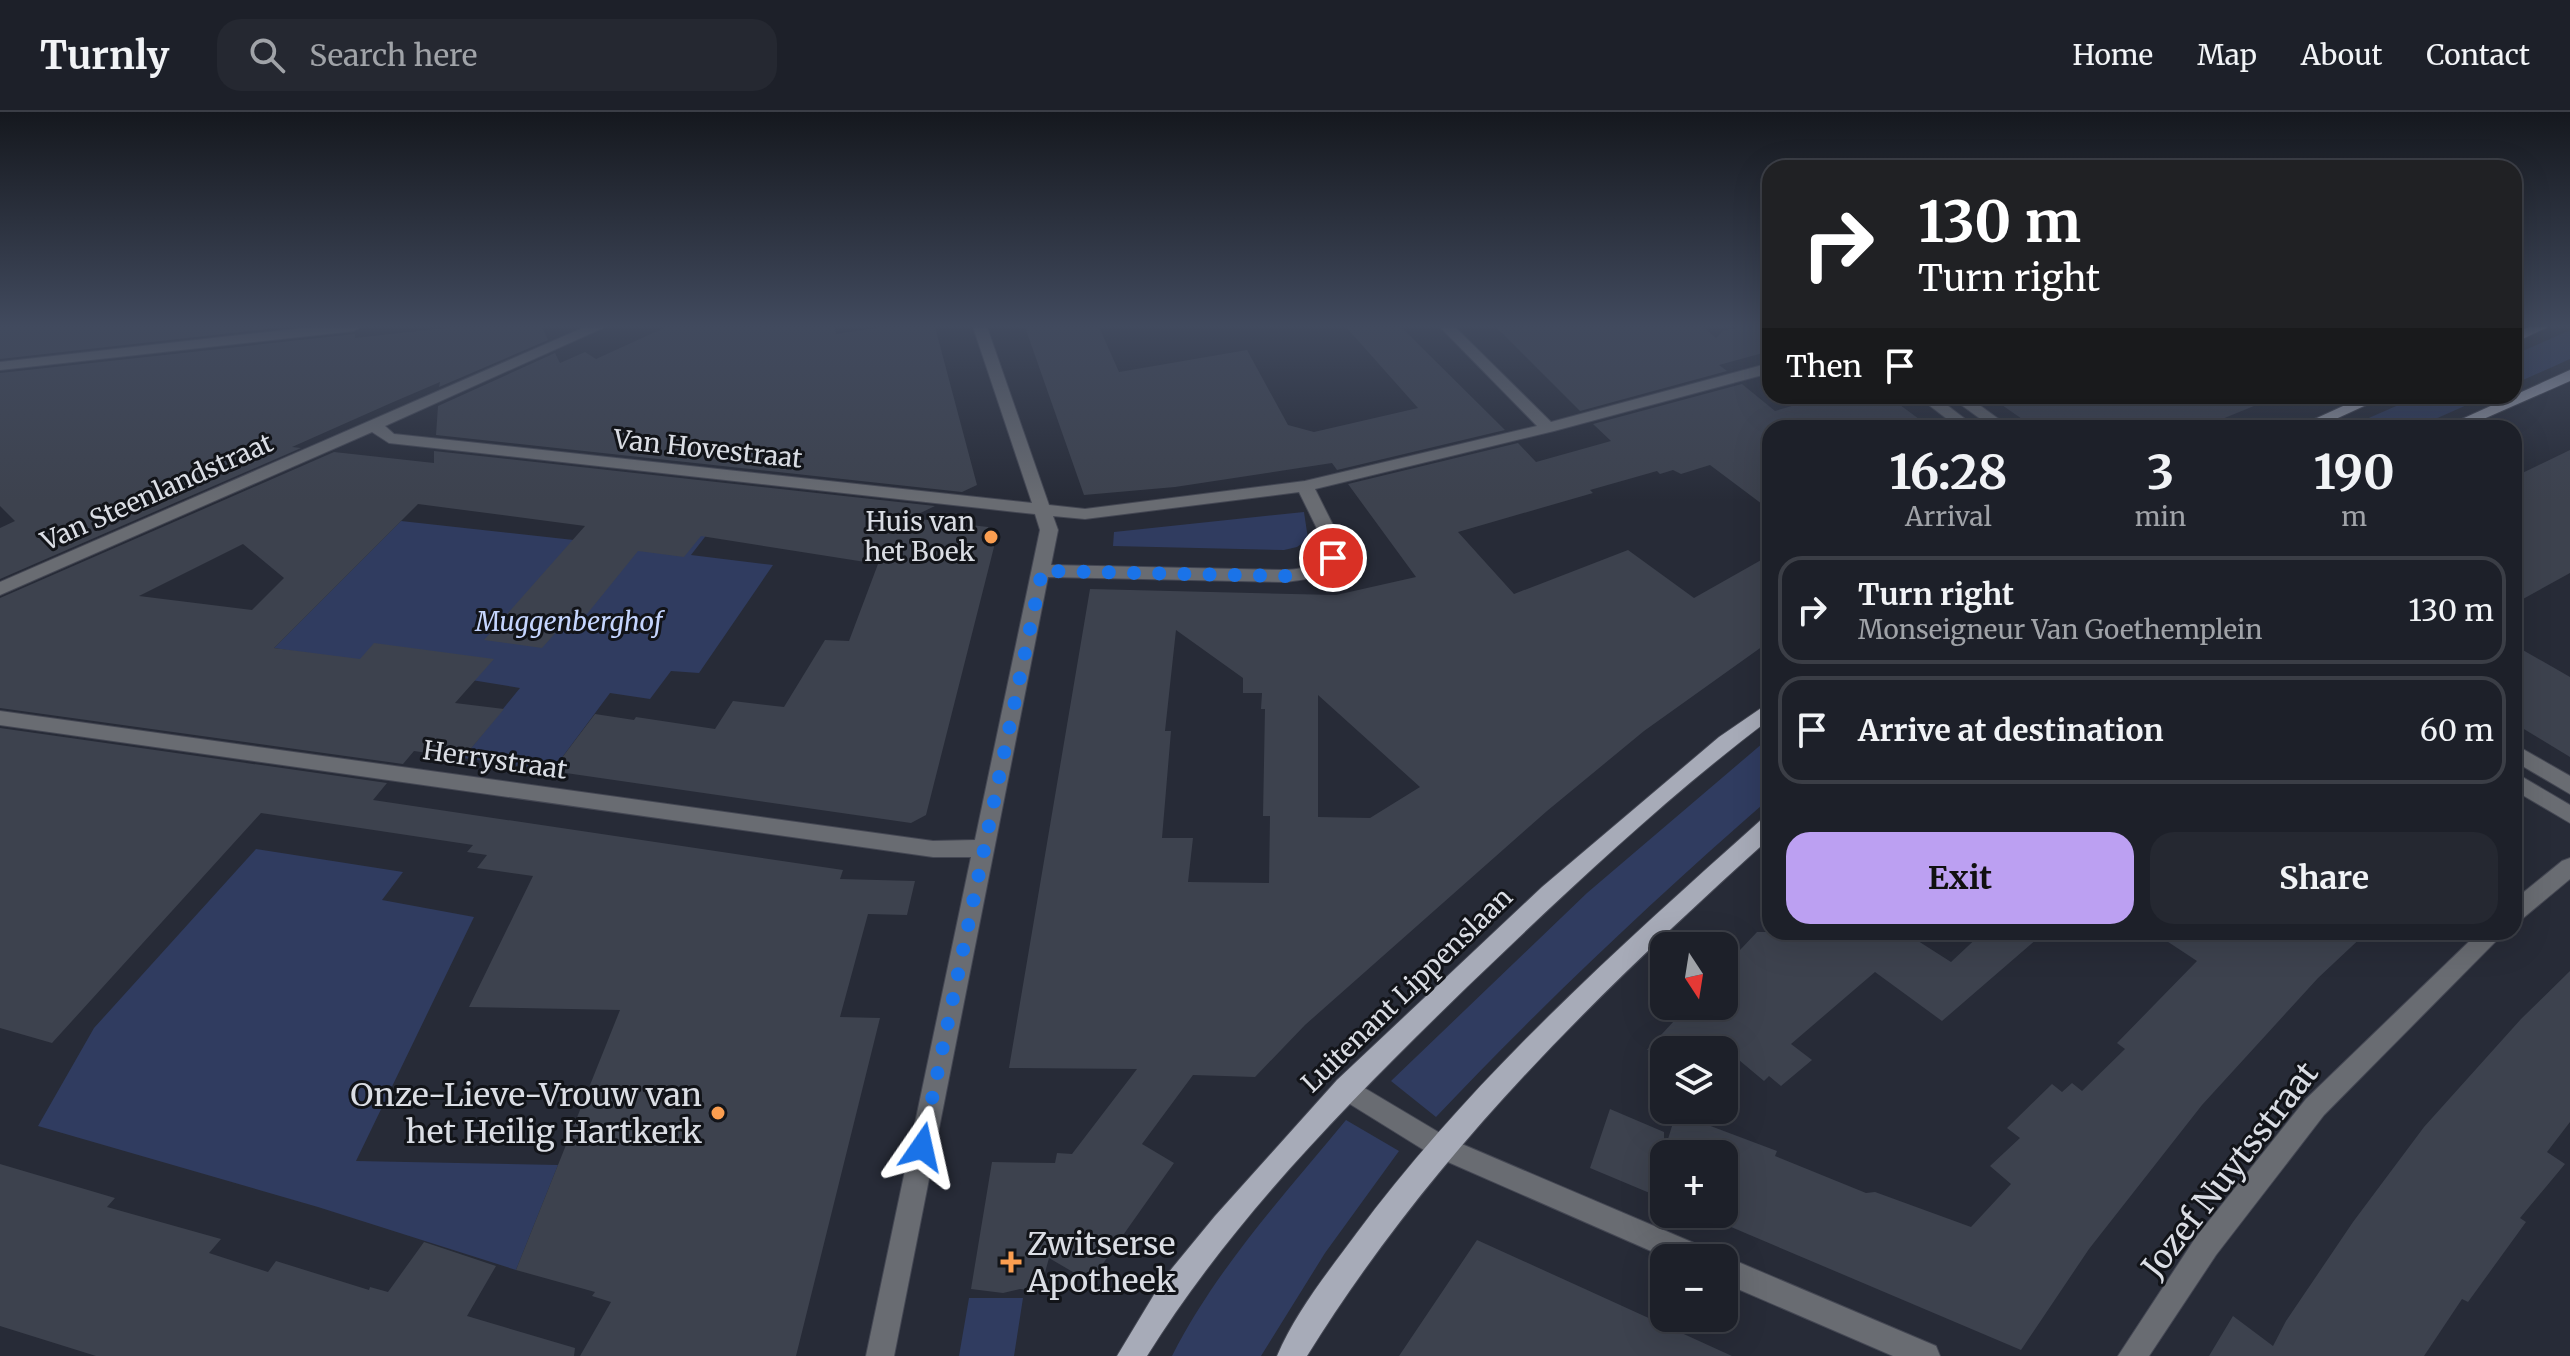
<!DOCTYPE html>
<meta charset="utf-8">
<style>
body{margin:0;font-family:Merriweather,serif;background:#252831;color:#f1f3f6;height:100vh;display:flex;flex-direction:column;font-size:30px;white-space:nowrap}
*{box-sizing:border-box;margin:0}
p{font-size:26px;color:#a0a3a8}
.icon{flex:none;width:44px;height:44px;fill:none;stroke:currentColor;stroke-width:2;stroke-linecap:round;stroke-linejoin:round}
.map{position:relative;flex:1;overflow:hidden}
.panel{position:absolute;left:1762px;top:308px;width:760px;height:520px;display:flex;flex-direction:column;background:#1d2029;border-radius:24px;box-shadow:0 8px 32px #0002,0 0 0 2px #3b3e46}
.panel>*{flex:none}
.hud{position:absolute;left:1762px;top:48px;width:760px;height:244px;border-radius:24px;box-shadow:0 8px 32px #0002,0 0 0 2px #3b3e46;background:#202124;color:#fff;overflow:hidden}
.needle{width:52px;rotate:168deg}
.buttons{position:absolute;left:1650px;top:820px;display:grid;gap:16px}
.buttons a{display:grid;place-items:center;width:88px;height:88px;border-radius:16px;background:#1d2029;box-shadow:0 8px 32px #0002,0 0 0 2px #3b3e46;font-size:40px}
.pin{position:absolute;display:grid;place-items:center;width:68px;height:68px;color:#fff;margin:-34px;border:4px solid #fff;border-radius:50%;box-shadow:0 2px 8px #0007}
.me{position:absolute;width:88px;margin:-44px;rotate:11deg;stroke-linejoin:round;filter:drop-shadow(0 0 6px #0008)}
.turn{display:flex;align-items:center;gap:28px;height:168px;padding:0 24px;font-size:36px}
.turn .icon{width:104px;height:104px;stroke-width:2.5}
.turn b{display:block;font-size:56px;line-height:68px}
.then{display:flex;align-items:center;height:76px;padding:0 24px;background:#0003;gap:16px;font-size:30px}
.eta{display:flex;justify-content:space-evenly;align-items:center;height:136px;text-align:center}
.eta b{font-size:48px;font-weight:700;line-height:56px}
.cta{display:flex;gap:16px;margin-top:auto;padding:16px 24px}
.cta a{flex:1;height:92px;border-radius:24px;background:#bca0f2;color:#111;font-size:32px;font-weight:700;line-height:92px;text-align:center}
.cta a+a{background:#252831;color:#f1f3f6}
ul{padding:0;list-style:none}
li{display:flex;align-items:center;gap:24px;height:108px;margin:0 16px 12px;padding:0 8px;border:4px solid #3b3e46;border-radius:24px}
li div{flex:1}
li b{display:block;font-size:30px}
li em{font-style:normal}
header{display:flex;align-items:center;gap:48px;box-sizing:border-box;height:112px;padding:0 40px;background:#1d2029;border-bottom:2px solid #3b3e46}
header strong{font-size:38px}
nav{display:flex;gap:44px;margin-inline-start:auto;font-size:28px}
.search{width:560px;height:72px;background:#252831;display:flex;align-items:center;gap:20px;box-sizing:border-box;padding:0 28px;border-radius:24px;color:#a0a3a8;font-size:30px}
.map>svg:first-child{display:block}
</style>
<header>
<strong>Turnly</strong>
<div class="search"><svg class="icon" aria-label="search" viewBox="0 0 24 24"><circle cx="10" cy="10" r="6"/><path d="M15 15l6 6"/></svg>Search here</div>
<nav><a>Home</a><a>Map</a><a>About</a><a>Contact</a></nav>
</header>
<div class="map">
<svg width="2570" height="1244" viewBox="0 0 2570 1244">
<rect width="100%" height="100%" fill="#272b37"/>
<path fill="#303c60" d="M 2570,218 L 2570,247 L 2514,272 L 2514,243 Z
M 2419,284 L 2487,284 L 2415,316 L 2346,316 Z
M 735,386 L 691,443 L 773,453 L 699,561 L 671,559 L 650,587 L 610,581 L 552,659 L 463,646 L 520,576 L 274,536 L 401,409 L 583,429 Z
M 1304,400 L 1308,427 L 1297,435 L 1284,438 L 1113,434 L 1114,420 Z
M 1770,625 L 1770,686 C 1654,787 1542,893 1436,1005 L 1391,969 L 1587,781 Z
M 256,737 L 403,760 L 382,788 L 474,805 L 356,1049 L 558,1053 L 516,1158 L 318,1095 L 38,1014 L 94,916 Z
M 1346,1008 L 1399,1039 L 1325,1141 L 1261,1244 L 1172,1244 C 1216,1157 1284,1083 1346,1008 Z
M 969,1186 L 1023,1186 L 1014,1244 L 959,1244 Z"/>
<path fill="#3d424e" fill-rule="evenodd" d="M 0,215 L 284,215 L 0,247 Z
M 454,215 L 542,215 L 548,228 L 439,275 L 440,270 L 391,291 L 292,335 L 301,336 L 0,467 L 0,416 L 15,409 L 0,394 L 0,261 L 355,222 L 355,226 Z
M 666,215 L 835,215 L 836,222 L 882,215 L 935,215 L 977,373 L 962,380 L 436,323 L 438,294 L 555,241 L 560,251 L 585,240 L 596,247 Z
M 1025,215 L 1099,215 L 1119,260 L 1247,238 L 1288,313 L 1314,320 L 1418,296 L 1346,215 L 1401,215 L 1505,318 L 1337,358 L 1332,351 L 1175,375 L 1084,383 Z
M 1496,215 L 1703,215 L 1716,226 L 1723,219 L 1739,215 L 1770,215 L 1770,239 L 1719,253 L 1727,259 L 1580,299 Z
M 1742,272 L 1775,299 L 1826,284 L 1888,284 L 1931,316 L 1770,316 L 1770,398 L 1710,353 L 1681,362 L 1673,358 L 1660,362 L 1657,359 L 1590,378 L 1593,381 L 1458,420 L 1514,482 L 1628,438 L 1694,486 L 1770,443 L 1770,529 L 1644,619 L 1547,699 L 1305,913 L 1255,965 L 1193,963 L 1142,1032 L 1174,1051 L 1090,1170 L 1049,1146 L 1040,1179 L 1020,1177 L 1003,1181 L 971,1177 L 992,1050 L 1055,1051 L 1057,1041 L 1072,1042 L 1137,957 L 1009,956 L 1090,477 L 1336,483 L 1416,465 L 1348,372 L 1518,331 L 1536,350 L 1611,329 L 1593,312 ZM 1176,518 L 1243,566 L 1243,581 L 1262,581 L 1261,597 L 1265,597 L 1263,704 L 1270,704 L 1269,771 L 1188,770 L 1193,726 L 1162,726 L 1171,619 L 1165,619 ZM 1318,583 L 1420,675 L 1370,706 L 1318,705 Z
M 1989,284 L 2276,284 L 2276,285 L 2200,316 L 2035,316 Z
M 2570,338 L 2570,461 L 2514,492 L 2514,365 Z
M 434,339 L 935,394 L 910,406 L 988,415 L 994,435 L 926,703 L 911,711 L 552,659 L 595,602 L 634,608 L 636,605 L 715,617 L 733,589 L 784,595 L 825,528 L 849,529 L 878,452 L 701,424 L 684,445 L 638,439 L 587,502 L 574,500 L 542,536 L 484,528 L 585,414 L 418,392 L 274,536 L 360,547 L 374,531 L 494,547 L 455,591 L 504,597 L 463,646 L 414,639 L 403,652 L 0,596 L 0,486 L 334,340 L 434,351 ZM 243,432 L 284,466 L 252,498 L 139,484 Z
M 2514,533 L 2570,565 L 2570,645 L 2514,611 Z
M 0,616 L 387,671 L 373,688 L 843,758 L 840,767 L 915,769 L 907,803 L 868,802 L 840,905 L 880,906 L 796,1244 L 580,1244 L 611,1190 L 592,1184 L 595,1180 L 516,1158 L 620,898 L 469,895 L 533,764 L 477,756 L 487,743 L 467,740 L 473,733 L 261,701 L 52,931 L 0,916 Z
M 1757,820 L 1904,820 L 1951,850 L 1983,820 L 2045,820 L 1942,909 L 1875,860 L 1791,932 L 1812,948 L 1781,974 L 1769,964 L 1764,969 L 1727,938 L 1647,938 L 1688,894 L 1724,894 L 1724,855 Z
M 2153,820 L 2367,820 L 2318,866 L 2202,993 L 2089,1137 L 2021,1238 L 1724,1112 L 1724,1042 L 1664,1042 L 1664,1087 L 1590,1056 L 1610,997 L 1664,1020 L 1664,1040 L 1676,1001 L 1777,1039 L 1775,1044 L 1866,1081 L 1875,1080 L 1971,1115 L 2011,1072 L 1990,1054 L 2020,1026 L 2007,1016 L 2052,972 L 2062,980 L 2072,971 L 2082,979 L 2125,937 L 2117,931 L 2197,849 Z
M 2570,859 L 2570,1010 L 2547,1040 L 2565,1052 L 2520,1106 L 2526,1110 L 2468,1190 L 2462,1187 L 2424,1244 L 2209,1244 L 2233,1204 L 2273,1234 L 2286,1209 L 2353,1110 L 2424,1015 L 2521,907 Z
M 0,1052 L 115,1086 L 107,1095 L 221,1127 L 209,1141 L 268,1160 L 276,1149 L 369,1178 L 370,1175 L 388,1180 L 424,1130 L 496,1154 L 467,1204 L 575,1236 L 574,1244 L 96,1244 L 0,1214 Z
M 1477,1128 L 1574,1172 L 1732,1244 L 1399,1244 Z"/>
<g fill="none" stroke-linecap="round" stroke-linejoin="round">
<g stroke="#444753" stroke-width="2">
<path id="minor" d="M 313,215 L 361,215 L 354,219 L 0,258 L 0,250 Z
M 585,215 L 605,215 L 385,314 L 394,322 L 1032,391 L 973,215 L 987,215 L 1049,393 L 1085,397 L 1305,369 L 1537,314 L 1440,215 L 1455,215 L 1551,310 L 1770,251 L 1770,261 L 1554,319 L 1315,377 L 1345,437 C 1334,464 1311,467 1285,470 L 1048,465 L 894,1244 L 866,1244 L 971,745 L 933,745 L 0,613 L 0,599 L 933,729 L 975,728 L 1040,418 L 1035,402 L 389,331 L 372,320 L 0,483 L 0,470 ZM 1299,380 L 1327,437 C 1319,455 1303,457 1285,458 L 1051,453 L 1058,418 L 1053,404 L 1085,407 Z
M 1917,284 L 1935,284 L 1977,316 L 1959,316 Z
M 1949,284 L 1967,284 L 2011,316 L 1993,316 Z
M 2514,632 L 2570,664 L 2570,682 L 2514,649 Z
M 2514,660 L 2570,693 L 2570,711 L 2514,678 Z
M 2570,746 L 2570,767 L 2522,807 L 2514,810 L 2514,788 L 2562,749 Z
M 2479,820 L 2505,820 L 2324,1003 L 2216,1143 L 2149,1244 L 2118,1244 L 2196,1125 L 2306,987 Z
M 1346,965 L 1450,1027 L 1708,1137 L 1712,1146 L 1667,1146 L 1432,1043 L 1337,984 L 1334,976 L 1337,968 Z
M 1724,1144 L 1936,1234 L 1940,1244 L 1893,1244 L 1724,1171 L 1724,1146 L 1718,1146 Z"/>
</g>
<g stroke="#444753" stroke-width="2">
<path id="major" d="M 2528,215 L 2548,215 L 2514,231 L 2514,222 Z
M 2570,258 L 2570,269 L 2463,316 L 2442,316 Z
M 2365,284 L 2386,284 L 2316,316 L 2295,316 Z
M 1770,590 L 1770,607 C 1663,688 1564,782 1467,875 C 1350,989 1234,1105 1147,1244 L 1117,1244 L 1164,1166 L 1215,1104 L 1337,968 L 1542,775 L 1719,625 Z
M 1770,705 L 1770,726 C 1594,885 1433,1041 1307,1244 L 1277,1244 C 1295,1201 1328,1160 1356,1122 C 1472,966 1618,836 1762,707 Z"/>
</g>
<use href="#minor" fill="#696c72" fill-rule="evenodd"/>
<use href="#major" fill="#a7abb8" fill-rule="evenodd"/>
</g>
<linearGradient id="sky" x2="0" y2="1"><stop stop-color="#15181e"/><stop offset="0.55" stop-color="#414a5e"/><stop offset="1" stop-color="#414a5e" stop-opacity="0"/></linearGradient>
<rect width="2570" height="389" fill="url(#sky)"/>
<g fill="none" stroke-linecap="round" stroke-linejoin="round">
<path stroke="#1a73e8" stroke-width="14" stroke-dasharray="0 25.2" d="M 922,1035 L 1042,459 L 1285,464 L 1317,459 L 1333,446"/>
</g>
<g fill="#fb9e50" stroke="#121419" stroke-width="3">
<circle cx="991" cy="425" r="8"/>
<circle cx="718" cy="1001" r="8"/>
<path d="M1007 1138h8v8h8v8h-8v8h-8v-8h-8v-8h8z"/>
</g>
<g text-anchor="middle" stroke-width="6" stroke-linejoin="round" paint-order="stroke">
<g font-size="26" fill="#dadde4" stroke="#121419">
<text transform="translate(708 337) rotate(6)" y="9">Van Hovestraat</text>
<text transform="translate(157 380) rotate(-24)" y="9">Van Steenlandstraat</text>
<text transform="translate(495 648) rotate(8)" y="9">Herrystraat</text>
<text transform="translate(1407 878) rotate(-44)" y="9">Luitenant Lippenslaan</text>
</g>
<g font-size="26" fill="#dadde4" stroke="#121419" text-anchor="end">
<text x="975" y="419">Huis van<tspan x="975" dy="30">het Boek</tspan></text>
</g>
<g font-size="26" font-style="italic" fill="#c5d5fe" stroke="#121419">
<text x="569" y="519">Muggenberghof</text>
</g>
<g font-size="32" fill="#dadde4" stroke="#121419" text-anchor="end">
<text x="702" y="994">Onze-Lieve-Vrouw van<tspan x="702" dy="37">het Heilig Hartkerk</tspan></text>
<text x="1027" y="1143" text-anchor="start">Zwitserse<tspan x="1027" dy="37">Apotheek</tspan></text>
</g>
<g font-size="32" fill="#dadde4" stroke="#121419">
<text transform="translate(2230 1058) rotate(-52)" y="11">Jozef Nuytsstraat</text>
</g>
</g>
</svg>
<div class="buttons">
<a><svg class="needle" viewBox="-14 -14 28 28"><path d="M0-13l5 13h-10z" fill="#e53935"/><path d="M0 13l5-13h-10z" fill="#a0a3a8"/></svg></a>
<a><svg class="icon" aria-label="layers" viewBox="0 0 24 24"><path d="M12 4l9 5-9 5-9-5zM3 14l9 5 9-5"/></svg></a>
<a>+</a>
<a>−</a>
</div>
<div class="pin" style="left:1333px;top:446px;background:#d93025"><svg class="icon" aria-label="arrive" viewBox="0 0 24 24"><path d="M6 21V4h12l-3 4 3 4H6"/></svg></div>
<svg class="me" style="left:922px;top:1035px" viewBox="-20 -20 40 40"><path d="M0-17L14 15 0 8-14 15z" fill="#1a73e8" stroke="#fff" stroke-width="4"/></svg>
<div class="hud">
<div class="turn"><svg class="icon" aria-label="right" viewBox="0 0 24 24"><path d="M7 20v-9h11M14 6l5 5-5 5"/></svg><div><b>130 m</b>Turn right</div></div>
<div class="then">Then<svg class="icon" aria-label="arrive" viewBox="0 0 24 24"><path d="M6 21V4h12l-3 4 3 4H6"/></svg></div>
</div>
<section class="panel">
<div class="eta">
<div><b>16:28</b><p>Arrival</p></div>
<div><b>3</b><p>min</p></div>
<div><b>190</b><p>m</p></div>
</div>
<ul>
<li><svg class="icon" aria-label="right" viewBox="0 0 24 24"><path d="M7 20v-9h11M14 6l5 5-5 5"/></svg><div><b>Turn right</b><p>Monseigneur Van Goethemplein</p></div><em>130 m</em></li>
<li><svg class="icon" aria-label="arrive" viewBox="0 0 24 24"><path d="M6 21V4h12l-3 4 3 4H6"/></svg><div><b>Arrive at destination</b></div><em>60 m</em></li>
</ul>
<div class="cta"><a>Exit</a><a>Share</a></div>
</section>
</div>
